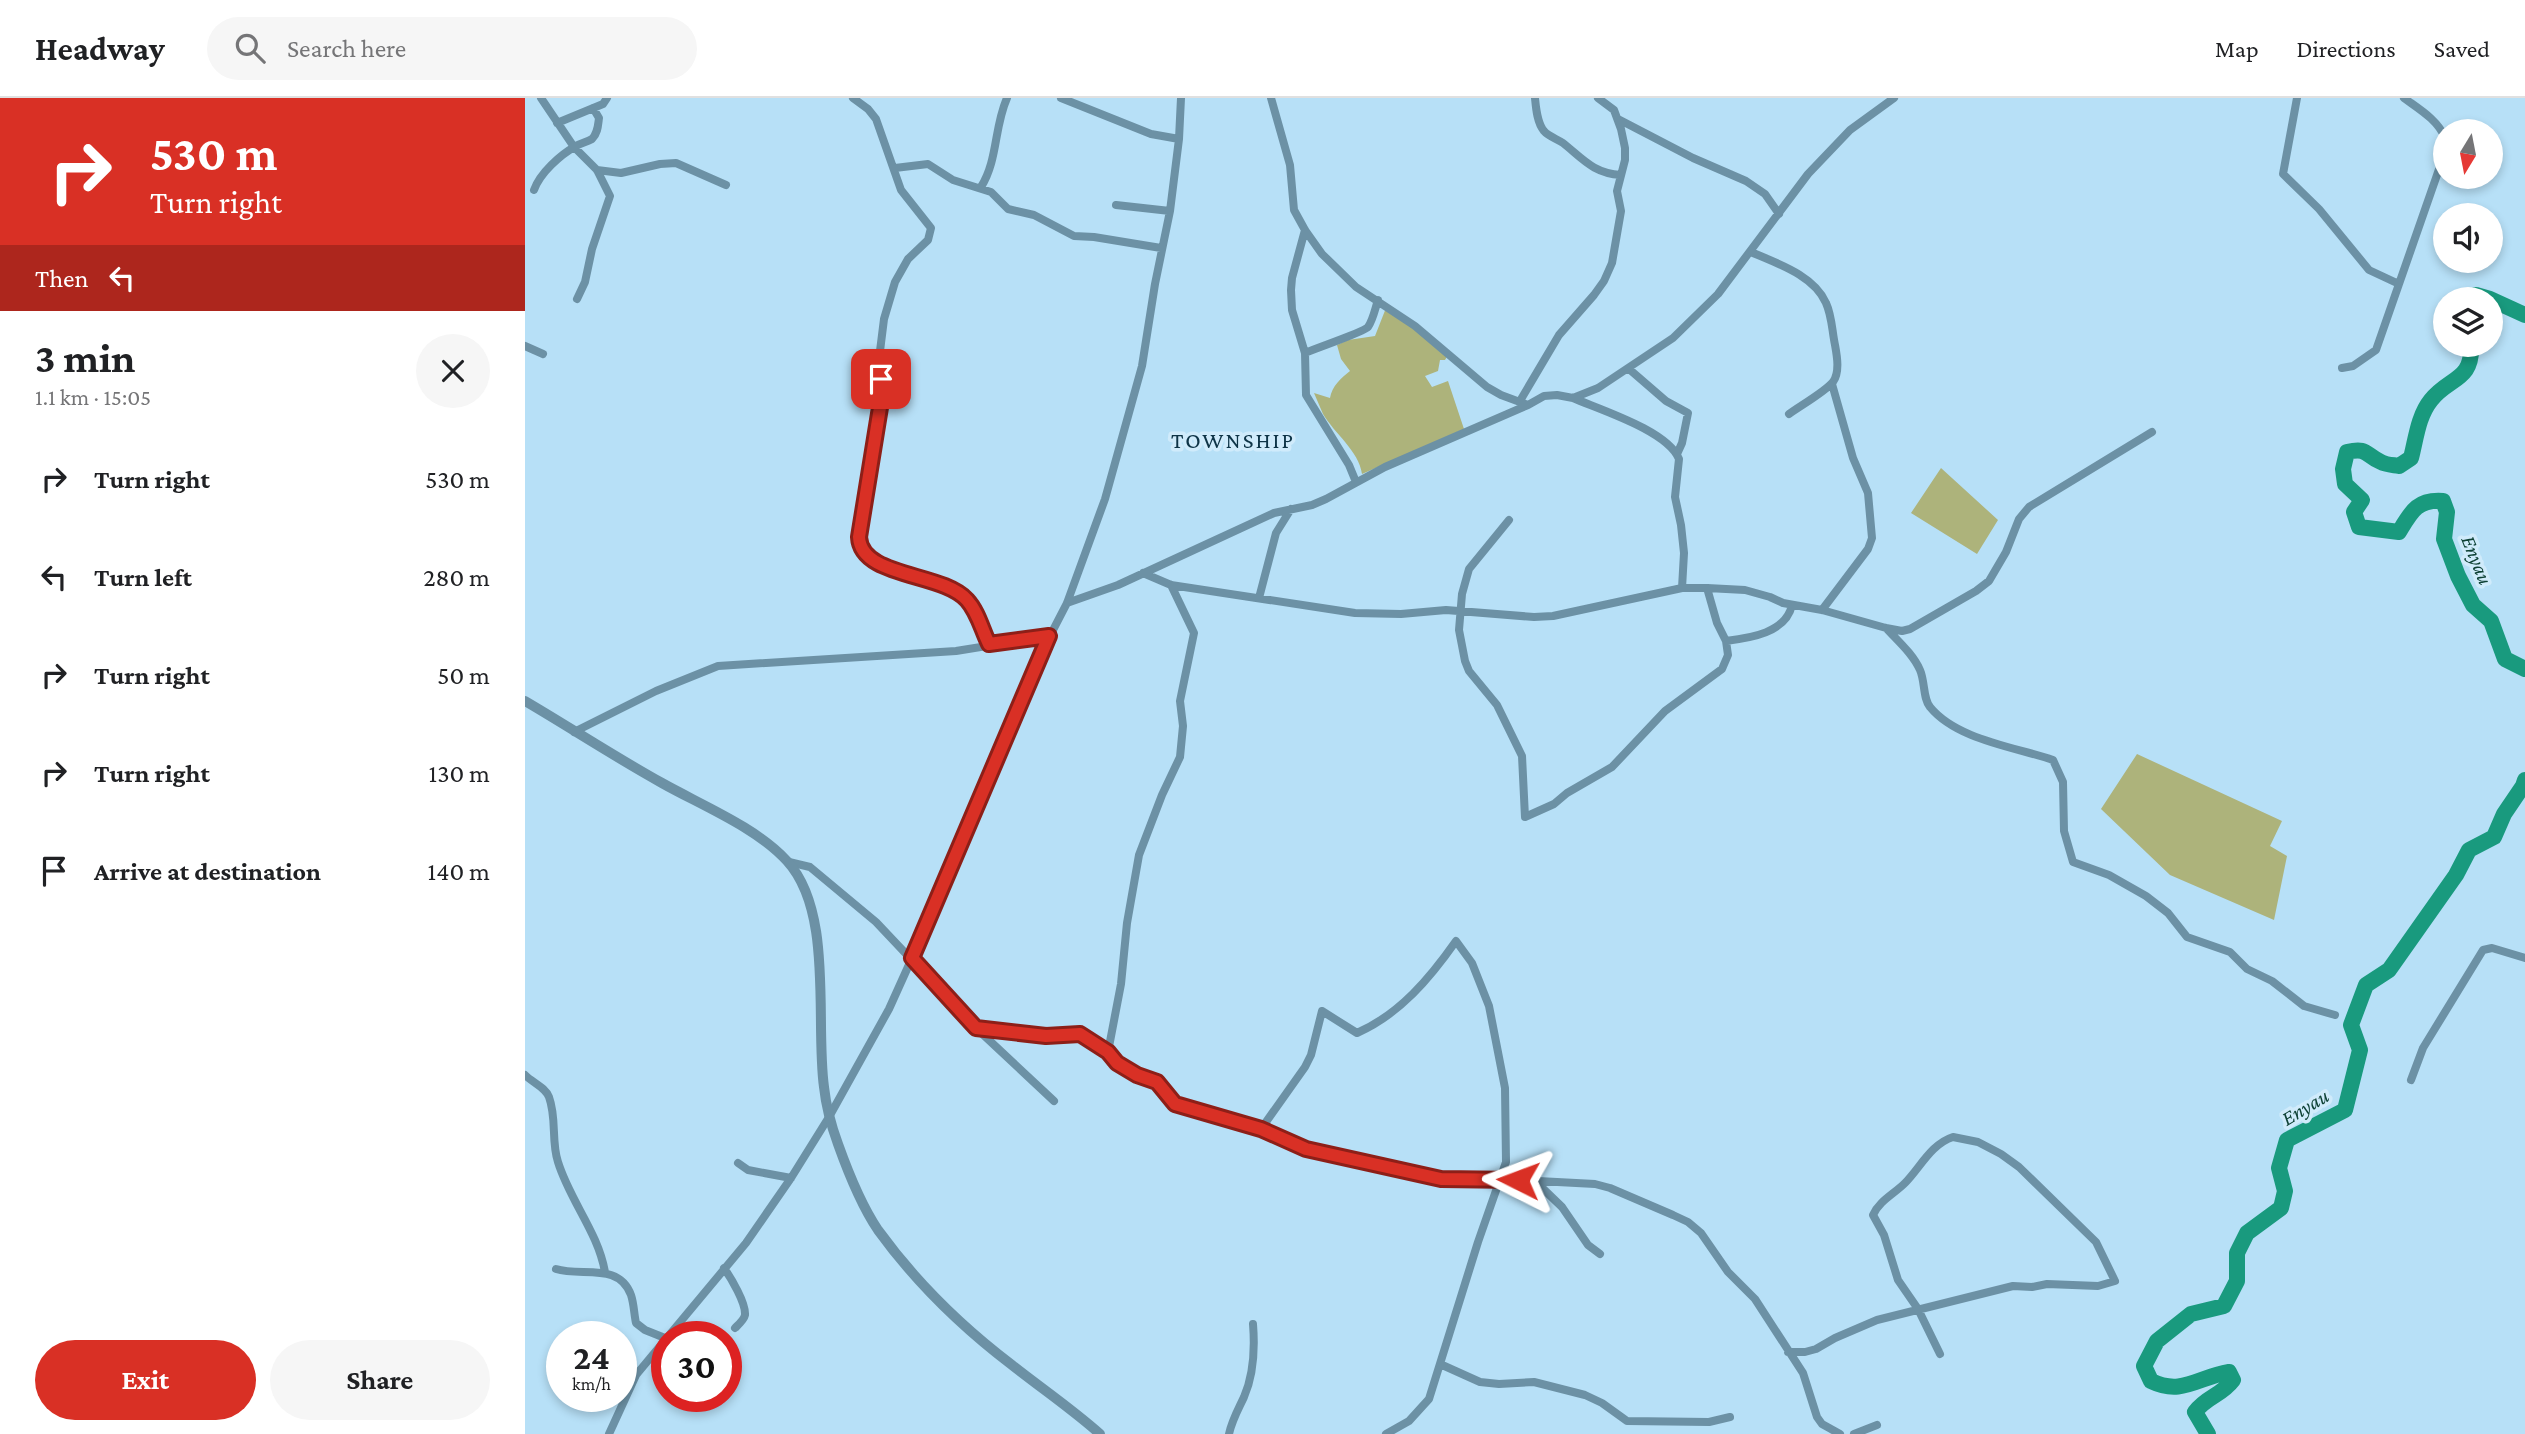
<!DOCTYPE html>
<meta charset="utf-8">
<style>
body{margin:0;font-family:"Crimson Pro",serif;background:#f6f6f6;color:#202124;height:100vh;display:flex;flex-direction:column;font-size:26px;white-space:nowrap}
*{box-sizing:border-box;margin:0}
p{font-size:23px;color:#757577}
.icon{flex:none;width:38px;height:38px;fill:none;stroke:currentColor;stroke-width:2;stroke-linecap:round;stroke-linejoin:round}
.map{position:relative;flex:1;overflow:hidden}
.drawer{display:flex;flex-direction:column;background:#fff;width:525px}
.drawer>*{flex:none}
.hud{background:#d93025;color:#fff;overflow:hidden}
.needle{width:46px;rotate:190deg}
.tools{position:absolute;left:1908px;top:21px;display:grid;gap:14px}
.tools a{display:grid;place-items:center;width:70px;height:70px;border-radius:50%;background:#fff;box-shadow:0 4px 10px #0003;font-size:35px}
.speed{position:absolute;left:21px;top:1223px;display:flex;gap:14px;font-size:35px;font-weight:700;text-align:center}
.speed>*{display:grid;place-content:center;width:91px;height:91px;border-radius:50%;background:#fff;box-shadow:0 4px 10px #0003;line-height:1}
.speed small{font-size:18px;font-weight:400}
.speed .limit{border:10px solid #d22;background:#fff;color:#111}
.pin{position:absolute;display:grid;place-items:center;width:60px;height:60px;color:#fff;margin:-30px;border-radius:14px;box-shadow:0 4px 10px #0006}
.me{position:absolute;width:77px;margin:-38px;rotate:273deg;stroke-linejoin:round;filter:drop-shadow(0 0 5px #0008)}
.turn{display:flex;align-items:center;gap:24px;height:147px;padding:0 35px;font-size:32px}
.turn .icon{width:91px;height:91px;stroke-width:2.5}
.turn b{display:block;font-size:49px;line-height:60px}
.then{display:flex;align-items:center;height:66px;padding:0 35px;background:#0003;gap:14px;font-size:26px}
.round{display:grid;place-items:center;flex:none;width:74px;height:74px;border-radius:37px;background:#f6f6f6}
.summary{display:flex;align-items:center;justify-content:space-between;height:119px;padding:0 35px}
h1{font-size:42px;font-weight:700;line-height:52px}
.cta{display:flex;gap:14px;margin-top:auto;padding:14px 35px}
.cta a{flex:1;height:80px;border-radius:42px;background:#d93025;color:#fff;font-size:28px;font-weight:700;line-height:80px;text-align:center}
.cta a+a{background:#f6f6f6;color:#202124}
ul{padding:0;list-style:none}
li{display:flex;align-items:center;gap:21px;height:98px;padding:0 35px}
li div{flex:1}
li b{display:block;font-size:26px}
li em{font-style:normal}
header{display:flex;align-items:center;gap:42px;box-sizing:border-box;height:98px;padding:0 35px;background:#fff;border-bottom:2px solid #e0e0e0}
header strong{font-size:33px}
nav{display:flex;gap:38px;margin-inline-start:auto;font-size:24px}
.search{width:490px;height:63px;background:#f6f6f6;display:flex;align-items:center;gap:18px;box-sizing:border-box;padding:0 24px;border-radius:38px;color:#757577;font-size:26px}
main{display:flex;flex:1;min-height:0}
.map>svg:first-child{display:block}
</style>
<header>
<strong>Headway</strong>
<div class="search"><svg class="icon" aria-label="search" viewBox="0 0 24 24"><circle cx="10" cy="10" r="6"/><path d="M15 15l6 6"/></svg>Search here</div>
<nav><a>Map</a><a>Directions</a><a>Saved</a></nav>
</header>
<main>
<section class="drawer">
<div class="hud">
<div class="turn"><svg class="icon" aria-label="right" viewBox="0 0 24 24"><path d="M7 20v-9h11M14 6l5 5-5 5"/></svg><div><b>530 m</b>Turn right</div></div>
<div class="then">Then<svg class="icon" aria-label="left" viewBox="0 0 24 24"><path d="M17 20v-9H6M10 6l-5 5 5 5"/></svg></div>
</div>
<div class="summary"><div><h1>3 min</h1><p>1.1 km · 15:05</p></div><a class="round"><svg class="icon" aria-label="close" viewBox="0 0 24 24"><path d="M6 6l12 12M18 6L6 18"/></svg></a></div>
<ul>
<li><svg class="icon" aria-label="right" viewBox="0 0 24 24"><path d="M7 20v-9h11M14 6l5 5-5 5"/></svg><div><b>Turn right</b></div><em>530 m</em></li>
<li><svg class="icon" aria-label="left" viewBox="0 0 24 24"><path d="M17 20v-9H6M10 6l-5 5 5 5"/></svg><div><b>Turn left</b></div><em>280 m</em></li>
<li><svg class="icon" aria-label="right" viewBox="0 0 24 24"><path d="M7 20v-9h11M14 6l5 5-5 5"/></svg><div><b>Turn right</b></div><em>50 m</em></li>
<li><svg class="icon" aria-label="right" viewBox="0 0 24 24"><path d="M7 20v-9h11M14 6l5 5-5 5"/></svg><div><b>Turn right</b></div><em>130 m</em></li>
<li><svg class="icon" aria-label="arrive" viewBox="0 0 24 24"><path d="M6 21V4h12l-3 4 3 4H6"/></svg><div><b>Arrive at destination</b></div><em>140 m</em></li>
</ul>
<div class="cta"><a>Exit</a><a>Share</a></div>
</section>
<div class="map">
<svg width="2000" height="1336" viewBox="0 0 2000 1336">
<rect width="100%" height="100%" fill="#b7e0f7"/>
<path fill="#adb37b" d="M 861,210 L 924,255 L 920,262 L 915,262 L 913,273 L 900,278 L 907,289 L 923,283 L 939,331 L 837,376 C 834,353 809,335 798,316 C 795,309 792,302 789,295 L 805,300 C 807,288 816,280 825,273 L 816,261 L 812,247 L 823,242 L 850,238 Z
M 1416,370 L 1473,422 L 1452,456 L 1386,415 Z
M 1612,656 L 1757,723 L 1745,748 L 1762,758 L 1749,822 L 1645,777 L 1576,711 Z"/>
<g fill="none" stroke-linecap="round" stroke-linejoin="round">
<path stroke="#199a7e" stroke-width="16" d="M 1947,201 L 1951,197 L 1965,201
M 1965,201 L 2000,217
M 1946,247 C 1948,283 1924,279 1906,302 C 1893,318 1891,341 1886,360 L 1874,368 C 1869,367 1861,367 1856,364 C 1840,357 1843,349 1822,354 L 1818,371 L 1820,386 L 1837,402 L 1829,414 L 1834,429 L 1874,434 C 1886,414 1892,401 1918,403 L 1922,414 L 1919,441 L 1933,478 L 1948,507 L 1966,523 L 1980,561 L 2000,571
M 1683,1336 L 1670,1314 C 1682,1298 1696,1298 1708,1282 L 1704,1274 C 1673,1279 1657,1298 1626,1283 L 1619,1268 L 1632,1243 L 1666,1216 L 1699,1208 L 1712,1183 L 1712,1155 L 1722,1135 L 1756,1110 L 1760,1093 L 1754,1070 L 1762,1042 L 1820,1012 L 1835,952 L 1826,927 L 1841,887 L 1864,872 L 1931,777 L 1944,752 L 1969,739 L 1979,716 L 1998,688 L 2000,682"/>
<path stroke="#6c91a5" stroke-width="8" d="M 16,0 L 49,49 L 72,72 L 85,98 L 67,151 L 60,184 L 52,201
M 328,0 L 343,11 L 351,21 L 376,92 L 406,130 L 403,142 L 383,161 L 370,184 L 359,221 L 352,277 L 356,281 L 358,291 L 334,446 C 355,485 415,470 442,502 C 453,515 457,532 464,546
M 536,0 L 626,36 L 654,41
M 746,0 L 765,67 L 769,112 L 780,132 L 797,156 L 831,189 L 890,228 L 962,289 L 976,297 L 1003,307 L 1019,298 L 1032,297 L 1048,300 L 1073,290 L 1148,240 L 1193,196 L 1283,76 L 1325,32 L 1369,0
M 1010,0 C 1011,10 1012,25 1019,33 C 1023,38 1032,41 1038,45 C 1058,61 1068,75 1096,77
M 1772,0 L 1758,76 L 1794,111 L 1844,172 L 1874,186
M 1879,0 C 1894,11 1913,22 1920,40
M 1093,21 L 1168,60 L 1221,83 L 1240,96 L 1254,116
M 32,25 L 78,6 L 82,0
M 370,70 L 403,66 L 428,82 L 466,94 L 483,111 L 509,117 L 549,138 L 569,139 L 636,150
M 72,72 L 96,75 L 135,66 L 151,65 L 201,87
M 456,89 C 473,62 469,29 482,0
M 9,92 C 15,75 35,57 51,48 C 56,45 62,44 67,41 C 73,35 73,27 74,20 L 68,10
M 591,107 L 645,113
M 780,132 L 767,180 L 766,192 L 767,212 L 780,255 L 781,297 L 824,367 L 831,384
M 1226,154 C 1251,165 1289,177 1301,205 C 1307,218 1307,233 1310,247 C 1312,258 1315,274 1308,284 C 1301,293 1275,308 1264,316
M 0,248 L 18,256
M 780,255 C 791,250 839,234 843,229 C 848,222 850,211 853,202
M 1817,270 L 1828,268 L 1851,252 L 1920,54
M 1104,271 L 1141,303 L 1163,315 L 1157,345 L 1152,356
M 1048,300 C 1076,312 1143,333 1154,361 L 1150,399 L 1156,427 L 1159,455 L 1157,490
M 995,303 L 1034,237 L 1069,197 L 1079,183 L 1087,165 L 1096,113 L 1092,93 L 1100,62 L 1100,50 L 1096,31 L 1089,12 L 1073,0
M 984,422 L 944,471 L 937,496 L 934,532 L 940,563 L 944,573 L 972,607 L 997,658 L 1000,719 L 1029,706 L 1042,695 L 1087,669 L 1140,613 L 1197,571 L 1203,557 L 1201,543 L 1192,525 L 1182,490
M 618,475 L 646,487 L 830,515 L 876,516 L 921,512 L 1009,519 L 1028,518 L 1157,490 L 1182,490 L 1220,492 L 1245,499 L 1258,505 L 1297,512 L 1361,530 L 1377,533 L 1385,531 L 1451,493 L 1464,483 L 1481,454 L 1494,421 L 1504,409 L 1627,334
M 734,500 L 751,435 L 766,411
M 542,505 L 593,487 L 749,415 L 787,407 L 801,401 L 860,369 L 1003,307
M 1297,512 L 1343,451 L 1347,440 L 1343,395 L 1328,360 L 1307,286
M 1361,530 C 1373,543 1388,556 1395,572 C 1400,583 1398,601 1405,609 C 1432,642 1490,649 1528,662 L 1538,684 L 1539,733 L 1548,764 L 1584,777 L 1621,798 L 1643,815 L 1662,839 L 1705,854 L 1722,871 L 1747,883 L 1779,908 L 1810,917
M 1201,543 C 1225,540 1261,535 1267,507
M 49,634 L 131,593 L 193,568 L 431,553 L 524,538
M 264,764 L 285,769 L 351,824 L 451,930 L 529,1003
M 451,930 L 521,938 L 555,936 L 583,954 L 598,969 L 635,986 L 650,1006 L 736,1031 L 781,1051 L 916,1081 L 976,1081 L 1070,1086 L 1085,1090 L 1148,1117 L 1163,1124 L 1176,1135 L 1203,1174 L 1230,1201 L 1278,1275 L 1292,1319 L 1297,1326 L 1315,1336
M 583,954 L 596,886 L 602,825 L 614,757 L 637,697 L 655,659 L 658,628 L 655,603 L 669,535 L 646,487
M 0,977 C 8,985 20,989 24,999 C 32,1021 26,1043 33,1064 C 45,1103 73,1134 80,1174
M 1886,982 L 1898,950 L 1958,852 L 1967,850 L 2000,860
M 736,1031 L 780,969 L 786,957 L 797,913 L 832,935 C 875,916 905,880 931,843 L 947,865 L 964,908 L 980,990 L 981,1064 L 953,1144 L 904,1301 L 884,1323 L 861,1336
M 213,1065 L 223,1072 L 266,1080
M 1010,1083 L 1037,1109 L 1063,1147 L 1075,1156
M 199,1170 C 206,1180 221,1205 220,1217 C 219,1222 213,1227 210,1230
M 31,1171 C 57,1179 94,1164 106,1197 C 109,1206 109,1216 111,1225 L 120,1232 L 140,1240
M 1263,1254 L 1280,1254 L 1291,1251 L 1310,1240 L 1352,1222 L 1488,1188 L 1507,1189 L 1522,1186 L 1573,1188 L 1590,1183 L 1571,1144 L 1494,1069 L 1476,1056 L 1453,1044 L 1428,1039 C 1406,1046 1395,1070 1380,1085 C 1369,1096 1354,1103 1348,1117 L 1359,1137 L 1373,1182 L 1393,1211 L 1415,1256
M 915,1266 L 955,1284 L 974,1286 L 1009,1284 L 1060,1297 L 1077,1305 L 1102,1323 L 1184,1324 L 1205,1319
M 84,1336 L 111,1277 L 221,1145 L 266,1080 L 304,1019 L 364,911 L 387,860 L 452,711 L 511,565 L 542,505 L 580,401 L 617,268 L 630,186 L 645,113 L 654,41 L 656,0
M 704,1336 C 707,1322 713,1312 719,1299 C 729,1276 730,1251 728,1226
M 1329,1336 L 1352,1327"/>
<path stroke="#6c91a5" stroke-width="10" d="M 0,603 C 46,630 90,659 137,685 C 176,707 231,729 262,763 C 309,814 290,924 299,989 C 301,1008 306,1027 313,1046 C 323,1074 336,1107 353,1132 C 390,1183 437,1229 487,1267 C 516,1290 547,1311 575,1336"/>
</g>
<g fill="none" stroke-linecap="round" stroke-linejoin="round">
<g stroke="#8d1f18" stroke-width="18">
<path id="route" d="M 356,281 L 358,291 L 334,439 C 336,480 417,474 442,502 C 453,514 457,532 464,546 L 524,538 L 387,860 L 451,930 L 521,938 L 555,936 L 583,954 L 592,965 L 612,977 L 632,984 L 650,1006 L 736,1031 L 781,1051 L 916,1081 L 993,1082"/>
</g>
<use href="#route" stroke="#d93025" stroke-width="12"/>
</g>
<g text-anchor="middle" stroke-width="7" stroke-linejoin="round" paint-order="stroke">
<g font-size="21" font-style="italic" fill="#0e4135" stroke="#d0ebfb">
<text transform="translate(1952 462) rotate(68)" y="7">Enyau</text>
<text transform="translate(1780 1009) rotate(-31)" y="7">Enyau</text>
</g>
<g font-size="23" letter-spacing="2" fill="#0e3447" stroke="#d0ebfb">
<text x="708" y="350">TOWNSHIP</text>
</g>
</g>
</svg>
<div class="tools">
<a><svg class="needle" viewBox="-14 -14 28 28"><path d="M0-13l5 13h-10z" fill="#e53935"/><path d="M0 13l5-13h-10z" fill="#757577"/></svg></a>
<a><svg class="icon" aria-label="sound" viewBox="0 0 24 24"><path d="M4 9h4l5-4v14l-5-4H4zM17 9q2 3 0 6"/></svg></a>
<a><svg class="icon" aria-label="layers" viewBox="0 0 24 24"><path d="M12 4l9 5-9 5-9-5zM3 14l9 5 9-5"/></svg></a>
</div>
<div class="speed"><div>24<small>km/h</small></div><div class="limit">30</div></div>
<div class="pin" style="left:356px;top:281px;background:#d93025"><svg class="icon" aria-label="arrive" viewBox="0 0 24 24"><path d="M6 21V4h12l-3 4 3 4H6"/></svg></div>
<svg class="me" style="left:993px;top:1082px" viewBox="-20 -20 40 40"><path d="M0-17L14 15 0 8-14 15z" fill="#d93025" stroke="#fff" stroke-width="4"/></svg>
</div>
</main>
